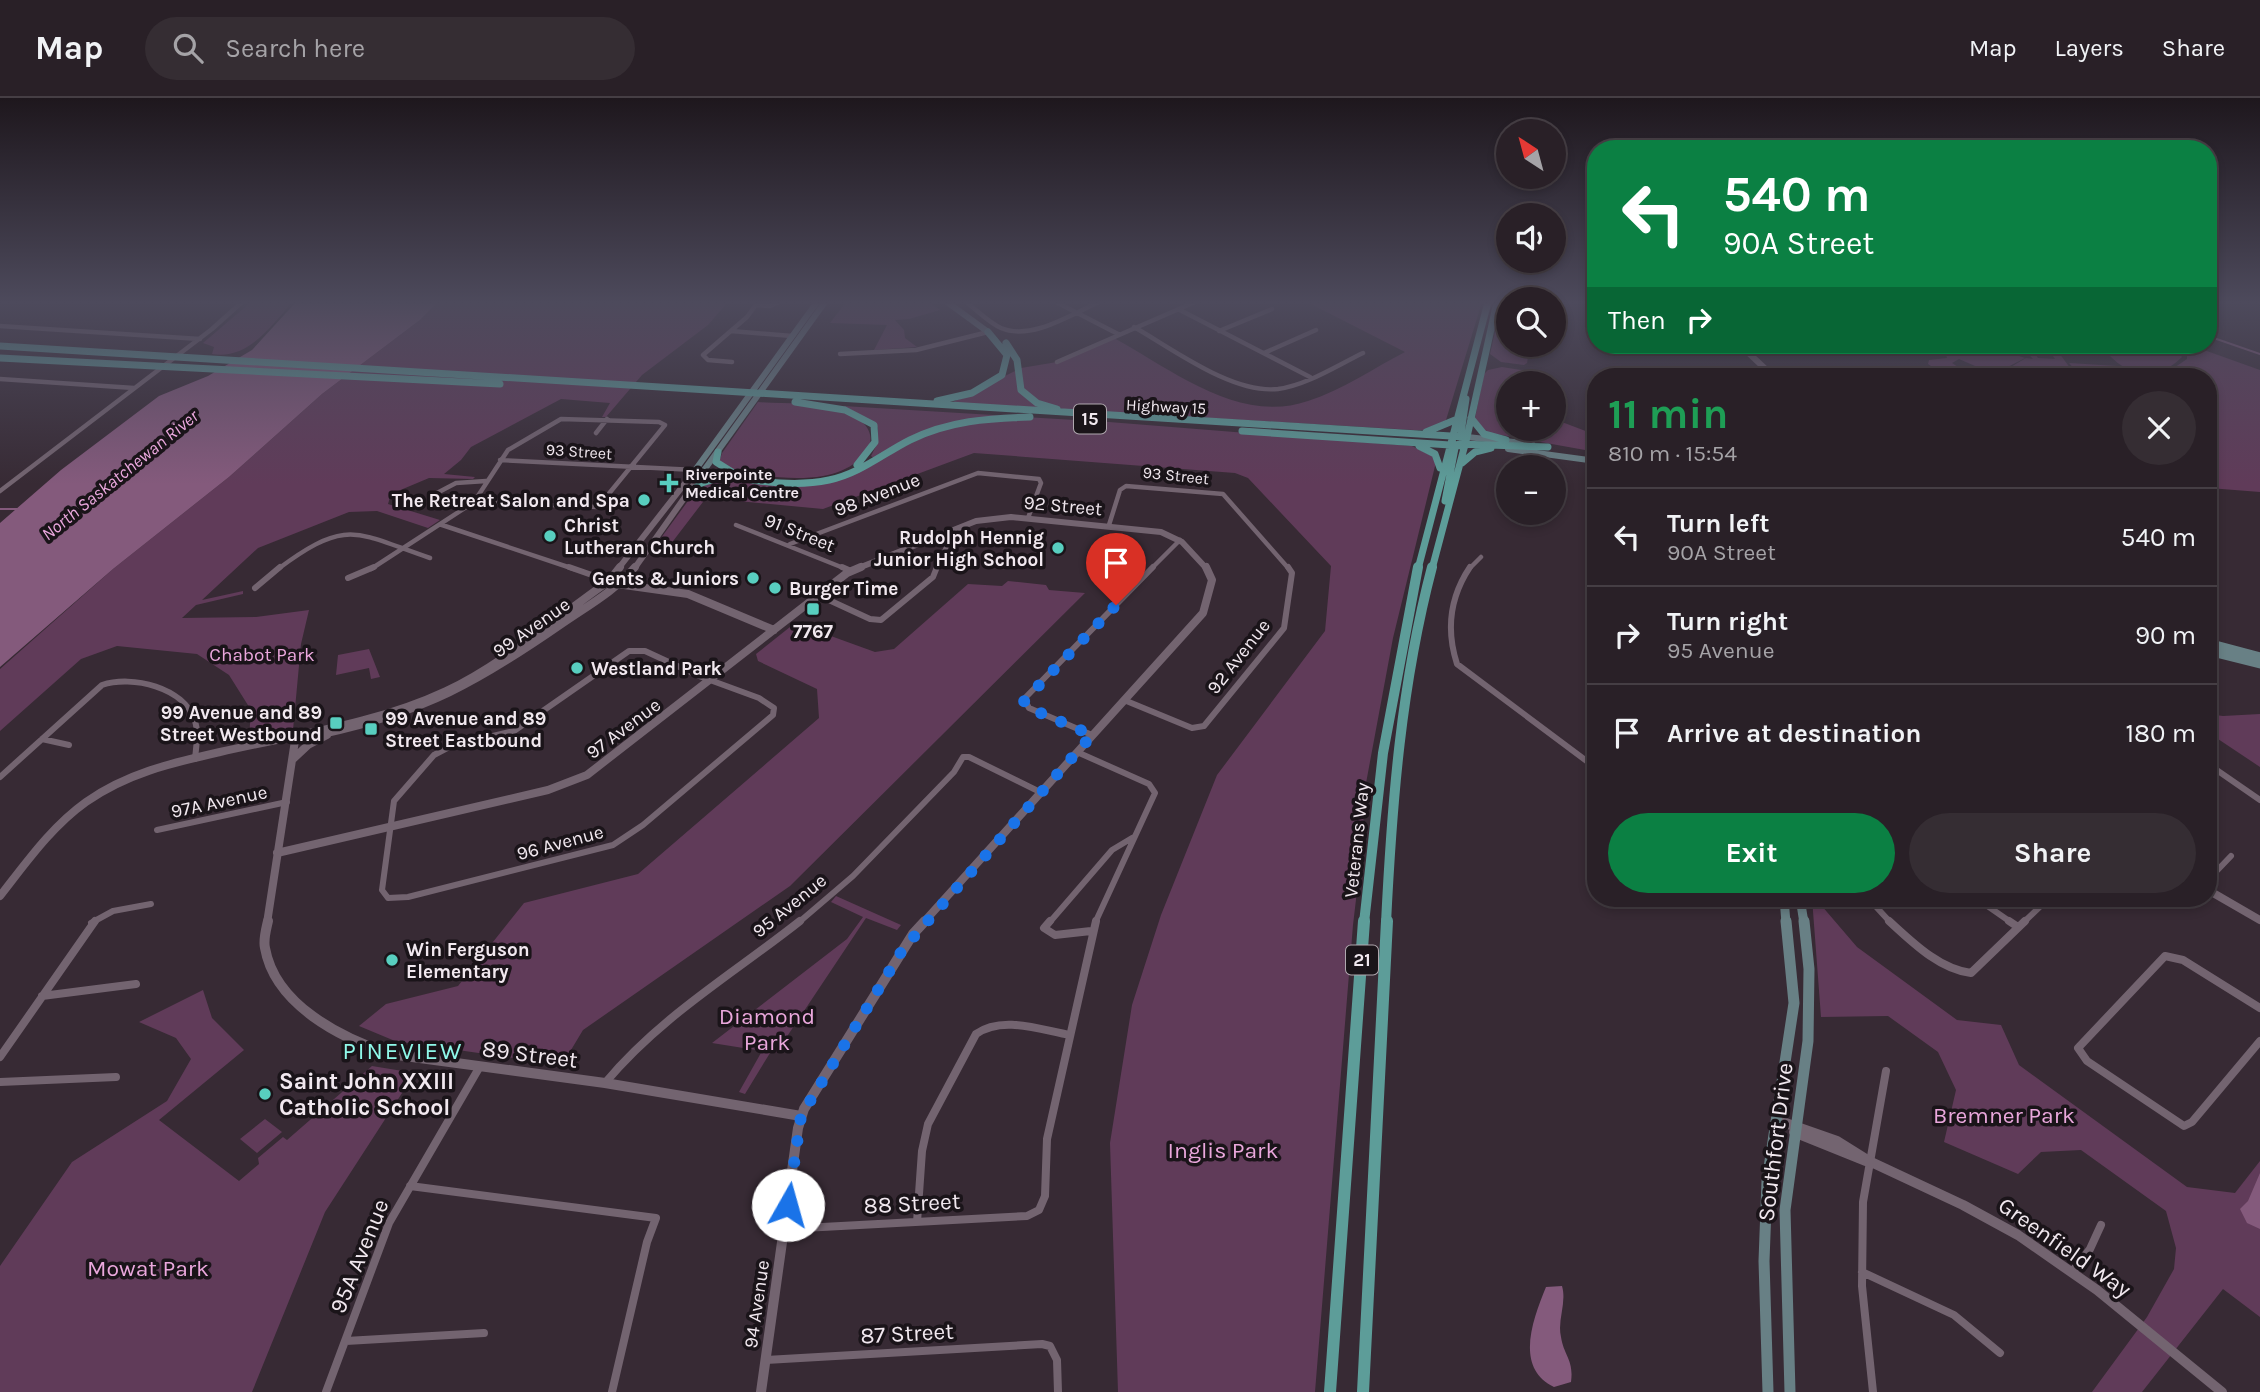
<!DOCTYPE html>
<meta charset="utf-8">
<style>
body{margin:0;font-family:Karla,sans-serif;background:#352d33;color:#f1f3f6;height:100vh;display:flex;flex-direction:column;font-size:26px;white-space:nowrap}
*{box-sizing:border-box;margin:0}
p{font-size:23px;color:#a5a3a7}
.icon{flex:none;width:38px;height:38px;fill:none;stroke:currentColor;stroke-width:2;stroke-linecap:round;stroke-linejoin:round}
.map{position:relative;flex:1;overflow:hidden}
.panel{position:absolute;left:1587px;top:270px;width:630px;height:539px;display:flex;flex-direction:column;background:#292027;border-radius:28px;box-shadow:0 4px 10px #0003,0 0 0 2px #453e44}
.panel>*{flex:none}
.top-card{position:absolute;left:1587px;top:42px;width:630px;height:214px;border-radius:28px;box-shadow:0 4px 10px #0003,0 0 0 2px #453e44;background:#0b8043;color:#fff;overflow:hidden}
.needle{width:46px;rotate:324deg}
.tools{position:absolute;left:1496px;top:21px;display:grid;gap:14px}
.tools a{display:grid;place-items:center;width:70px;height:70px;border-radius:50%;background:#292027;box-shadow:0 4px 10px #0003,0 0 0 2px #453e44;font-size:35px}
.pin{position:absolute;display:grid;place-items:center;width:60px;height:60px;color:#fff;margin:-72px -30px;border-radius:50% 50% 50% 0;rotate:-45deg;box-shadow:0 0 7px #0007}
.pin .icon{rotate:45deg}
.me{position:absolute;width:77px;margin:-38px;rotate:7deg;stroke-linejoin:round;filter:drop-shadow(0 0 5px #0008)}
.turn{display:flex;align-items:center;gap:24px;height:147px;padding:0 21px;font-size:32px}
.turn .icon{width:91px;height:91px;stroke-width:2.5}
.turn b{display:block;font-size:49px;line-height:60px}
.then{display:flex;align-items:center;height:66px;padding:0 21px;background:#0003;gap:14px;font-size:26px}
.round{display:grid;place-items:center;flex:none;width:74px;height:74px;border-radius:37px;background:#352d33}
.headline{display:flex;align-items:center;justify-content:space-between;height:119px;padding:0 21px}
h1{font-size:42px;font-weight:700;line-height:52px;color:#1e9e55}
.primary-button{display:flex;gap:14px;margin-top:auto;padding:14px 21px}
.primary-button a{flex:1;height:80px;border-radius:42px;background:#0b8043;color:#fff;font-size:28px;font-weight:700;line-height:80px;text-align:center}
.primary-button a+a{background:#352d33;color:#f1f3f6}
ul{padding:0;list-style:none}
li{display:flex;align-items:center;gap:21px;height:98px;padding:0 21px;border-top:2px solid #453e44}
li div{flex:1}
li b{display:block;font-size:26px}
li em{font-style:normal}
header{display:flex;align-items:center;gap:42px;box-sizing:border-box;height:98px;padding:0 35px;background:#292027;border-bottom:2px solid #453e44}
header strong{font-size:33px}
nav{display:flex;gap:38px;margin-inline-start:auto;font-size:24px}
.search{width:490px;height:63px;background:#352d33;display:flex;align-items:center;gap:18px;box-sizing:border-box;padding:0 24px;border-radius:38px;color:#a5a3a7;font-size:26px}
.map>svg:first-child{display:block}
</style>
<header>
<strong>Map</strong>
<div class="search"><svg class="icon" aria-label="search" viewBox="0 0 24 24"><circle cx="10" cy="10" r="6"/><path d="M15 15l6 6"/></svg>Search here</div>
<nav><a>Map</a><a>Layers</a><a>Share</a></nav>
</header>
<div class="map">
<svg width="2260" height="1294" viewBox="0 0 2260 1294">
<rect width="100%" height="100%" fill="#372a34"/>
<path fill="#603b59" d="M 251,204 L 292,204 C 271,229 247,262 212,256 L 214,249 L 203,245 Z
M 438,204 L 728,204 L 708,227 L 642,277 L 606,319 L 602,319 L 610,305 L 561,301 L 471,349 L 461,362 L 444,376 L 475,379 L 473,381 L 429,380 L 391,396 L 388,406 L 440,422 L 428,430 L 377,413 L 349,414 L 258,450 L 202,502 L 243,493 L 243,496 L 196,507 L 182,520 L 256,519 L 309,512 L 301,546 L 293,632 L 249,640 L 251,612 L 229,577 L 197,556 L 117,548 L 81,561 L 0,633 L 0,571 L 113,471 L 229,379 L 322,296 L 420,222 Z
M 846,204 L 929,204 L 940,212 L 909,221 L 895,222 L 904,232 L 905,240 L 917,249 L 874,252 L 887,227 L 830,225 Z
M 1307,204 L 1482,204 L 1446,322 L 1429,332 L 1414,332 L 951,305 L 1021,270 L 1057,264 L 1114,240 C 1171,271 1239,327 1308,303 C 1342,292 1374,270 1405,254 Z
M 1502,204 L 1508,204 L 1508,247 L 1530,247 L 1527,265 L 1524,267 L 1501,264 L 1490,256 Z
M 1963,247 L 1977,253 L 1985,249 L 2000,257 L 2007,251 L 2004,247 L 2017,247 L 2024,257 L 2016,257 L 2025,260 L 2002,272 L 1985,271 L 1990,276 L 1982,278 L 1982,271 L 1959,261 L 1952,265 L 1964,273 L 1959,276 L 1964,278 L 1946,278 L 1928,266 L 1929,262 L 1947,260 L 1945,253 Z
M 2119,247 L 2124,250 L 2123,247 L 2140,247 L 2128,251 L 2133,254 L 2143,248 L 2168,251 L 2165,247 L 2172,247 L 2182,259 C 2154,287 2125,278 2102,249 Z
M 2177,247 L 2190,247 L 2260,272 L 2260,394 L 2209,390 L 2208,278 L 2162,278 L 2187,261 L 2187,255 Z
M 2022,249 L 2033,253 L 2038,260 L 2055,261 L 2051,255 L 2059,255 L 2076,278 L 2052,274 C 2037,282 2033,277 2020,272 L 2007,278 L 2004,273 L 2026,260 L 2033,261 Z
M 2069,265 L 2117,268 L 2144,278 L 2080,278 Z
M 1502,269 L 1528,273 L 1528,284 L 1508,285 L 1508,331 L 1554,331 L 1554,321 L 1596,337 L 1596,354 L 1485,334 L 1475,320 L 1484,276 L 1488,272 Z
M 758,304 C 784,306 814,304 839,312 C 895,330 868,370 823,378 C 794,383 757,378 727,371 L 719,364 L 722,355 Z
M 843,308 L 1109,324 L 1412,348 L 1434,359 L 1436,364 L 1393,540 L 1364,696 L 1363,742 L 1353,827 L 1315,1294 L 1118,1294 L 1110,1045 L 1132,907 L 1161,817 L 1217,677 L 1325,533 L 1331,468 L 1248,380 L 1235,375 L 974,355 L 823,411 L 706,400 L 667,451 L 660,449 L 658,444 L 696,392 L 714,383 L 798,387 L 824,384 L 851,375 L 942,330 L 1000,320 C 955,316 912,340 874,360 L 871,358 L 878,344 L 878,330 L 870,322 Z
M 1008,483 L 1046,487 L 1049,492 L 1085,495 L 790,788 L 583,932 L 562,967 L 395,943 L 359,928 L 386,906 L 458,888 L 524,805 L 638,776 L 819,620 L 817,591 L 758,563 L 756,556 L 795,525 L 875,554 L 894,551 L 968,486 L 1002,488 Z
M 369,551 L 380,579 L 371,581 L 369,570 L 336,577 L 338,557 Z
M 2208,616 L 2223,618 L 2260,616 L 2260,669 L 2209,635 Z
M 836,798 L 901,827 L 897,832 L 866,820 L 776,955 L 770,955 L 745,996 L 739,994 L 762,953 L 712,945 L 847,841 L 863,819 L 831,804 Z
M 1812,800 L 1815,800 L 1857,849 L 1957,922 L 2001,927 L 2019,967 L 2187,1089 L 2235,1095 L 2260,1063 L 2260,1219 L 2223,1191 L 2142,1294 L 2092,1294 L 2147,1219 L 2174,1171 L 2176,1150 L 2166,1113 L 2081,1052 L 2041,1054 L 2018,1076 L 1944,1044 L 1956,992 L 1938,954 L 1888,918 L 1821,919 Z
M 203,892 L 212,920 L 244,952 L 159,1022 L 239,1083 L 259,1066 L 258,1060 L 283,1039 L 287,1042 L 372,968 L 415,975 L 325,1114 L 252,1294 L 0,1294 L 0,1168 L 72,1064 L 167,1003 L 191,961 L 176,940 L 139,924 Z
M 265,1021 L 282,1034 L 257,1055 L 240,1041 Z"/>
<path fill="#845a7c" d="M 296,204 L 438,204 L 420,222 L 322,296 L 229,379 L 113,471 L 0,569 L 0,425 L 61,372 L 159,298 L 208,278 L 252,252 Z
M 2260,1075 L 2260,1131 L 2247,1125 L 2240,1111 L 2248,1103 Z
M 1562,1188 C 1567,1205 1557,1222 1561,1239 C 1564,1258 1574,1262 1571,1284 L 1554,1289 C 1514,1270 1533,1221 1546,1189 Z"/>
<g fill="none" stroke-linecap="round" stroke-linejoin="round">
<path stroke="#845a7c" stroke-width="2" d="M 2208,238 L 2260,256
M 0,411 L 17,411"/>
<path stroke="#736470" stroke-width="4.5" d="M 966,204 C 977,212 988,224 1001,230 C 1031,243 1072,216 1099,204
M 1056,204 L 1118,236
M 756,207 L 770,208 L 779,204
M 1178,211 L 1310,279
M 0,228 L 200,241
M 1134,229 C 1173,251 1232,296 1278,291 C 1307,287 1336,268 1363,255
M 731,233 L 792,238
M 1219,233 L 1272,211
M 1264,255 L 1316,232
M 840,256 L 916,252 L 988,234
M 732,264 L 708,262 L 703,257 L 747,219 L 758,204
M 1057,264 L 1195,204
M 0,281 L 134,290
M 561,321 L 659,324 L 665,327 L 598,409 L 474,404 L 508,352 Z
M 596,335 L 607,321
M 500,362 L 695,372
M 0,393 L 212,231 L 242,204
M 437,395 L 456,385 L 486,383
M 442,427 L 574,471
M 736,427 L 846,471
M 1109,427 L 1120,392 L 1126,388 L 1223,396 L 1289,471
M 790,446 L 978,375 L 1039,381 L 1041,385 L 1028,420
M 278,471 C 348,419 356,435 430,460
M 371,471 L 474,404
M 936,471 L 949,443 L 944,435
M 1151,471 L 1180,442
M 1469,471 L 1481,459"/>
<path stroke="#736470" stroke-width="6" d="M 569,469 L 609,483
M 842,469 L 851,473
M 1470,469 C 1450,499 1446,532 1457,566 L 1596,670
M 348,480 L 374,469
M 255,490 L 280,469
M 818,497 L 870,521 L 881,522 L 933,479 L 937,469
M 629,553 L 645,553 L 699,578 L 759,600 L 774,610 L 773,617 L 643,727 L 613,747 L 408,799 L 388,800 L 382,792 L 394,703 L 434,657 L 451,648 L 514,633 Z
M 1124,602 L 1192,630 L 1204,628 L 1284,530 L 1292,475 L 1288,469
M 1092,637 L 1029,610 L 1024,601 L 1153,469
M 42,641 L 69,647
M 1077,654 L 1149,686 L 1155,695 L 1095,825
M 2208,666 L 2260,702
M 0,679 L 102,587 C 132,577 184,589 195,623 C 199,635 196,649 195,661
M 157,732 L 287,704
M 2208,782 L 2231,758
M 1868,800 L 1891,825
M 1976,800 L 2012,825
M 91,825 L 113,813 L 151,806
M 798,825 L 853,778 L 954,674 L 963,659 L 969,659 L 1040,694
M 1049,825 L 1112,752 L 1132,740
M 2023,825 L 2049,800"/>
<path stroke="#736470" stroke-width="8" d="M 1050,823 L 1044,830 L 1055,837 L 1091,833
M 1889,823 C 1912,844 1939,871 1971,875 L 2025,823
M 2009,823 L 2018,829
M 42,898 L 136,886
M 2260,910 L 2183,862 L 2165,858 L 2078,950 L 2087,963 L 2184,1028 L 2192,1024 L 2260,943
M 0,959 L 95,823
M 0,984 L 116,979
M 605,985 C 661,918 733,876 800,823
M 410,1088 L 656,1120 L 647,1144 L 612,1294
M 917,1124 L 922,1053 L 928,1026 L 976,936 C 1002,917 1041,932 1070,937
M 785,1131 L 1027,1118 L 1039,1112 L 1045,1098 L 1047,1041 L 1096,823
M 1862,1174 L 1954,1217 L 2000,1255
M 2072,1174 L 2090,1151 L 2101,1127
M 346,1243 L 484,1235
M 766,1262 L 1042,1246 L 1050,1248 L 1057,1262 L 1058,1294
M 326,1294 L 389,1125 L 479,970
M 1873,1294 L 1862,1188 L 1863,1104 L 1886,973"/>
<path stroke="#736470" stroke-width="6" d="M 1740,247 L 1773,278
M 618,471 L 693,375 L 702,375
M 634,471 L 702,375
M 856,471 L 976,423 L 1011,419 L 1161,434 L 1182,444 L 1207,471"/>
<path stroke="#736470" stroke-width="8" d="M 617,486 L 688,496 L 774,532
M 322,636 C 425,614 478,584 563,525 C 589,507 615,493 635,469
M 293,661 L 308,647 L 327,637
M 277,755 L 548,692 L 587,677 L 847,475 L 861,469
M 2208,792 L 2260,822
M 0,798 C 26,765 51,729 86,704 C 127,675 172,665 220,654 C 294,637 376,626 446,593 C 499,569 560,517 609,483 L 620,469
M 267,825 L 296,636
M 923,825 L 1203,515 L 1212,482 L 1206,469"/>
<path stroke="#736470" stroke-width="10" d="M 268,823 C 266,832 263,842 265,850 C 275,907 341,940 390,956 L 605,985 L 801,1018
M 1777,1022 L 1837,1043 L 1869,1063 L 1963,1107 L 2018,1137 L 2097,1192 L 2222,1294
M 1794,1034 L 1866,1063
M 761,1294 L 798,1030 L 804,1011 L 913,836 L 925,823"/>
<path stroke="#688085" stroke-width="6" d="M 947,204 L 988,234
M 1467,339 L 1532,346
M 1508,351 L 1596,363
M 693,375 L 817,204
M 702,375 L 825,204"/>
<path stroke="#688085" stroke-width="9" d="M 2208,545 L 2260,559
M 2208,553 L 2260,566
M 1784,800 L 1786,825
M 1800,800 L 1804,825"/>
<path stroke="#688085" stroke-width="11" d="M 1768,1294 L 1764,1163 L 1767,1083 L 1794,905 L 1786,823
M 1790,1294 L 1785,1112 L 1808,943 L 1809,871 L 1804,823"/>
<path stroke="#5d9d99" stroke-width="7" d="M 1006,245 L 1017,262 L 1021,292 L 1037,305 L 1057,311
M 0,248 L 1467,339
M 0,260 L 500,286
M 937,303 L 972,295 L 1002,277 L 1007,257 L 988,234
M 795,304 L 845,312 L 874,327 L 875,344 L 857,367
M 1471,320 L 1484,336 L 1506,342
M 1242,333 L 1465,348
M 1426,334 L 1455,322
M 1463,344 L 1461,335 L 1466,301
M 1459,346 L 1548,349
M 1419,348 L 1435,356 L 1440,370
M 718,354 L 716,364 L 732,374
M 1462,365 L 1475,354 L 1491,350
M 702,375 C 744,380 788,391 829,382 C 859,376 884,355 910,342 C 948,323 989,320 1030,319
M 687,396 L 702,385 L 718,380
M 1445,403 L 1455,350 L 1452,342
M 1418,471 L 1488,204
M 1432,471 L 1467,339 L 1497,204"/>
<path stroke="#5d9d99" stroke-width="10" d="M 1364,825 L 1383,655 L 1418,469
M 1386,825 C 1392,704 1401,587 1432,469"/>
<path stroke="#5d9d99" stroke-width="12" d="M 1330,1294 L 1364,823
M 1363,1294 L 1387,823"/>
</g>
<linearGradient id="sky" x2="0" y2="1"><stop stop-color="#1e171d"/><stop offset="0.53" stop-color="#4d4a5c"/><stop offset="1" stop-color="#4d4a5c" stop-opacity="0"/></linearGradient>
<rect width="2260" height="386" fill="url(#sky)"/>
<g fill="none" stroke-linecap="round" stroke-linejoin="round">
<path stroke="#1a73e8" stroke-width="12" stroke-dasharray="0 21.6" d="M 788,1107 L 801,1018 L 903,851 L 1092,637 L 1029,610 L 1024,603 L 1116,507"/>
</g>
<g fill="#58cebf" stroke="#1a1419" stroke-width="2.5">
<path d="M665.5 374.5h7v7h7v7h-7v7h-7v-7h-7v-7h7z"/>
<circle cx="644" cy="402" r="7"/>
<circle cx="550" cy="438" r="7"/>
<circle cx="1058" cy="450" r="7"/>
<circle cx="753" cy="480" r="7"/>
<circle cx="775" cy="490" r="7"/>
<rect x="806" y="504" width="14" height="14" rx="3.5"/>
<circle cx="577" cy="570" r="7"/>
<rect x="329" y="618" width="14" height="14" rx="3.5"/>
<rect x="364" y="624" width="14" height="14" rx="3.5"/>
<circle cx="392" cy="862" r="7"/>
<circle cx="265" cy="996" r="7"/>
</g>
<g text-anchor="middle" stroke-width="7" stroke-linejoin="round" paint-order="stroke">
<g font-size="16" fill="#f1e8ef" stroke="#1a1419">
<text transform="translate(1166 308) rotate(3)" y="6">Highway 15</text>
<text transform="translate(579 353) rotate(4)" y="6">93 Street</text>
<text transform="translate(1176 377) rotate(6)" y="6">93 Street</text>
</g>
<g font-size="16" font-weight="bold" fill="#f1e8ef" stroke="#1a1419" text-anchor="start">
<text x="685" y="382">Riverpointe<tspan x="685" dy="18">Medical Centre</tspan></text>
</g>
<g fill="#1a1419" stroke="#b0a8af" stroke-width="2">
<rect x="1074" y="306.5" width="32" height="29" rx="5"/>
<rect x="1346" y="847.5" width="32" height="29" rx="5"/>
</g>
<g font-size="18" font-weight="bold" fill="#f1e8ef">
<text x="1090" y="327">15</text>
<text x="1362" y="868">21</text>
</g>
<g font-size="18" font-style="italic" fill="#eba8de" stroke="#1a1419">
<text transform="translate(120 377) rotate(-39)" y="6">North Saskatchewan River</text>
</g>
<g font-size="19" fill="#f1e8ef" stroke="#1a1419">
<text transform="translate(877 396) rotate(-21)" y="7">98 Avenue</text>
<text transform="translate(1063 407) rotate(5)" y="7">92 Street</text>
<text transform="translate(800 434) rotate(22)" y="7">91 Street</text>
<text transform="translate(531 529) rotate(-35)" y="7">99 Avenue</text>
<text transform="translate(1238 558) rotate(-52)" y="7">92 Avenue</text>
<text transform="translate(623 630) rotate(-37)" y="7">97 Avenue</text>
<text transform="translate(219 703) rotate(-12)" y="7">97A Avenue</text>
<text transform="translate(1356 742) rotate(-84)" y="7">Veterans Way</text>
<text transform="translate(560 744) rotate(-15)" y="7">96 Avenue</text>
<text transform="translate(789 807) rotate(-39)" y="7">95 Avenue</text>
<text transform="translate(756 1206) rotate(-82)" y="7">94 Avenue</text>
</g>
<g font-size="19" font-weight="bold" fill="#f1e8ef" stroke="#1a1419" text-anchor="start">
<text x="630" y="409" text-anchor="end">The Retreat Salon and Spa</text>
<text x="564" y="434">Christ<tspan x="564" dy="22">Lutheran Church</tspan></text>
<text x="1044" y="446" text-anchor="end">Rudolph Hennig<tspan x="1044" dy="22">Junior High School</tspan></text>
<text x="739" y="487" text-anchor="end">Gents &amp; Juniors</text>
<text x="789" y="497">Burger Time</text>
<text x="813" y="540" text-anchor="middle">7767</text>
<text x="591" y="577">Westland Park</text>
<text x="322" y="621" text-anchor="end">99 Avenue and 89<tspan x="322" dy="22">Street Westbound</tspan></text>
<text x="385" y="627">99 Avenue and 89<tspan x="385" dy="22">Street Eastbound</tspan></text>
<text x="406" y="858">Win Ferguson<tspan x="406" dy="22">Elementary</tspan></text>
</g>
<g font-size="19" fill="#eaa7dc" stroke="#1a1419">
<text x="262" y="563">Chabot Park</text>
</g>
<g font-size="23" fill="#eaa7dc" stroke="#1a1419">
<text x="767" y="926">Diamond<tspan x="767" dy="26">Park</tspan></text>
<text x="2004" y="1025">Bremner Park</text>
<text x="1223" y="1060">Inglis Park</text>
<text x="148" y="1178">Mowat Park</text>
</g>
<g font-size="23" fill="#f1e8ef" stroke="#1a1419">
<text transform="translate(530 956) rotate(7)" y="8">89 Street</text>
<text transform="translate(1775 1044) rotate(-83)" y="8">Southfort Drive</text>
<text transform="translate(912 1105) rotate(-3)" y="8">88 Street</text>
<text transform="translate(2065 1149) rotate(35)" y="8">Greenfield Way</text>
<text transform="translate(359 1158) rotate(-68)" y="8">95A Avenue</text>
<text transform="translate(907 1235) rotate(-3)" y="8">87 Street</text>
</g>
<g font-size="23" font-weight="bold" fill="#f1e8ef" stroke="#1a1419" text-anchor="start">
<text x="279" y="991">Saint John XXIII<tspan x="279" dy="26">Catholic School</tspan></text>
</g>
<g font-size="24" letter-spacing="2" fill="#8ff8e9" stroke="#1a1419">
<text x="403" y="961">PINEVIEW</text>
</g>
</g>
</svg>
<div class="tools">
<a><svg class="needle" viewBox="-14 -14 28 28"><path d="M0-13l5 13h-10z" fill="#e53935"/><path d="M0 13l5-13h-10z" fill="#a5a3a7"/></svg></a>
<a><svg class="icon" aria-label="sound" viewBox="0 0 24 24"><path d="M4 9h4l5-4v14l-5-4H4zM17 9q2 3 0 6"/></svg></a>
<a><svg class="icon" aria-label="search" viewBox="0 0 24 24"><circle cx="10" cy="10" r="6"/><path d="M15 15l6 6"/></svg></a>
<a>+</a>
<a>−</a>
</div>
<div class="pin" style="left:1116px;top:507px;background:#d93025"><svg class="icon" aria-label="arrive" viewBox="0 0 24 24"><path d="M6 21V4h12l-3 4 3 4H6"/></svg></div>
<svg class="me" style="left:788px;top:1107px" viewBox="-20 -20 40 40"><circle r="19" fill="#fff"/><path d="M0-13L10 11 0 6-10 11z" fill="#1a73e8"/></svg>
<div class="top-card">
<div class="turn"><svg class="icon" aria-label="left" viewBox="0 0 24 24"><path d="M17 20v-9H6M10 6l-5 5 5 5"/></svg><div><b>540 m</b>90A Street</div></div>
<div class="then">Then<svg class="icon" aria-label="right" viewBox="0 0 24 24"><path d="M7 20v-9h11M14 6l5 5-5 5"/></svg></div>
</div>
<section class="panel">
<div class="headline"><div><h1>11 min</h1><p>810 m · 15:54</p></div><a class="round"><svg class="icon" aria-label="close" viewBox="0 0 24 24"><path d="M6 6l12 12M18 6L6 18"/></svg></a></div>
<ul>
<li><svg class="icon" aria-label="left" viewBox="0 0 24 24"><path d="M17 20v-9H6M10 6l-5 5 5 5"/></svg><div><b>Turn left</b><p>90A Street</p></div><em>540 m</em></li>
<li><svg class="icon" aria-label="right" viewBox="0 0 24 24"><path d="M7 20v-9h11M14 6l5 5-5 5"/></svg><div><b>Turn right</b><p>95 Avenue</p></div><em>90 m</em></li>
<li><svg class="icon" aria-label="arrive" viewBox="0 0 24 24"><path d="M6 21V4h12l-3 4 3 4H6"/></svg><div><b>Arrive at destination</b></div><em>180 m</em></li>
</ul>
<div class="primary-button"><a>Exit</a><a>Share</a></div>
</section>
</div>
